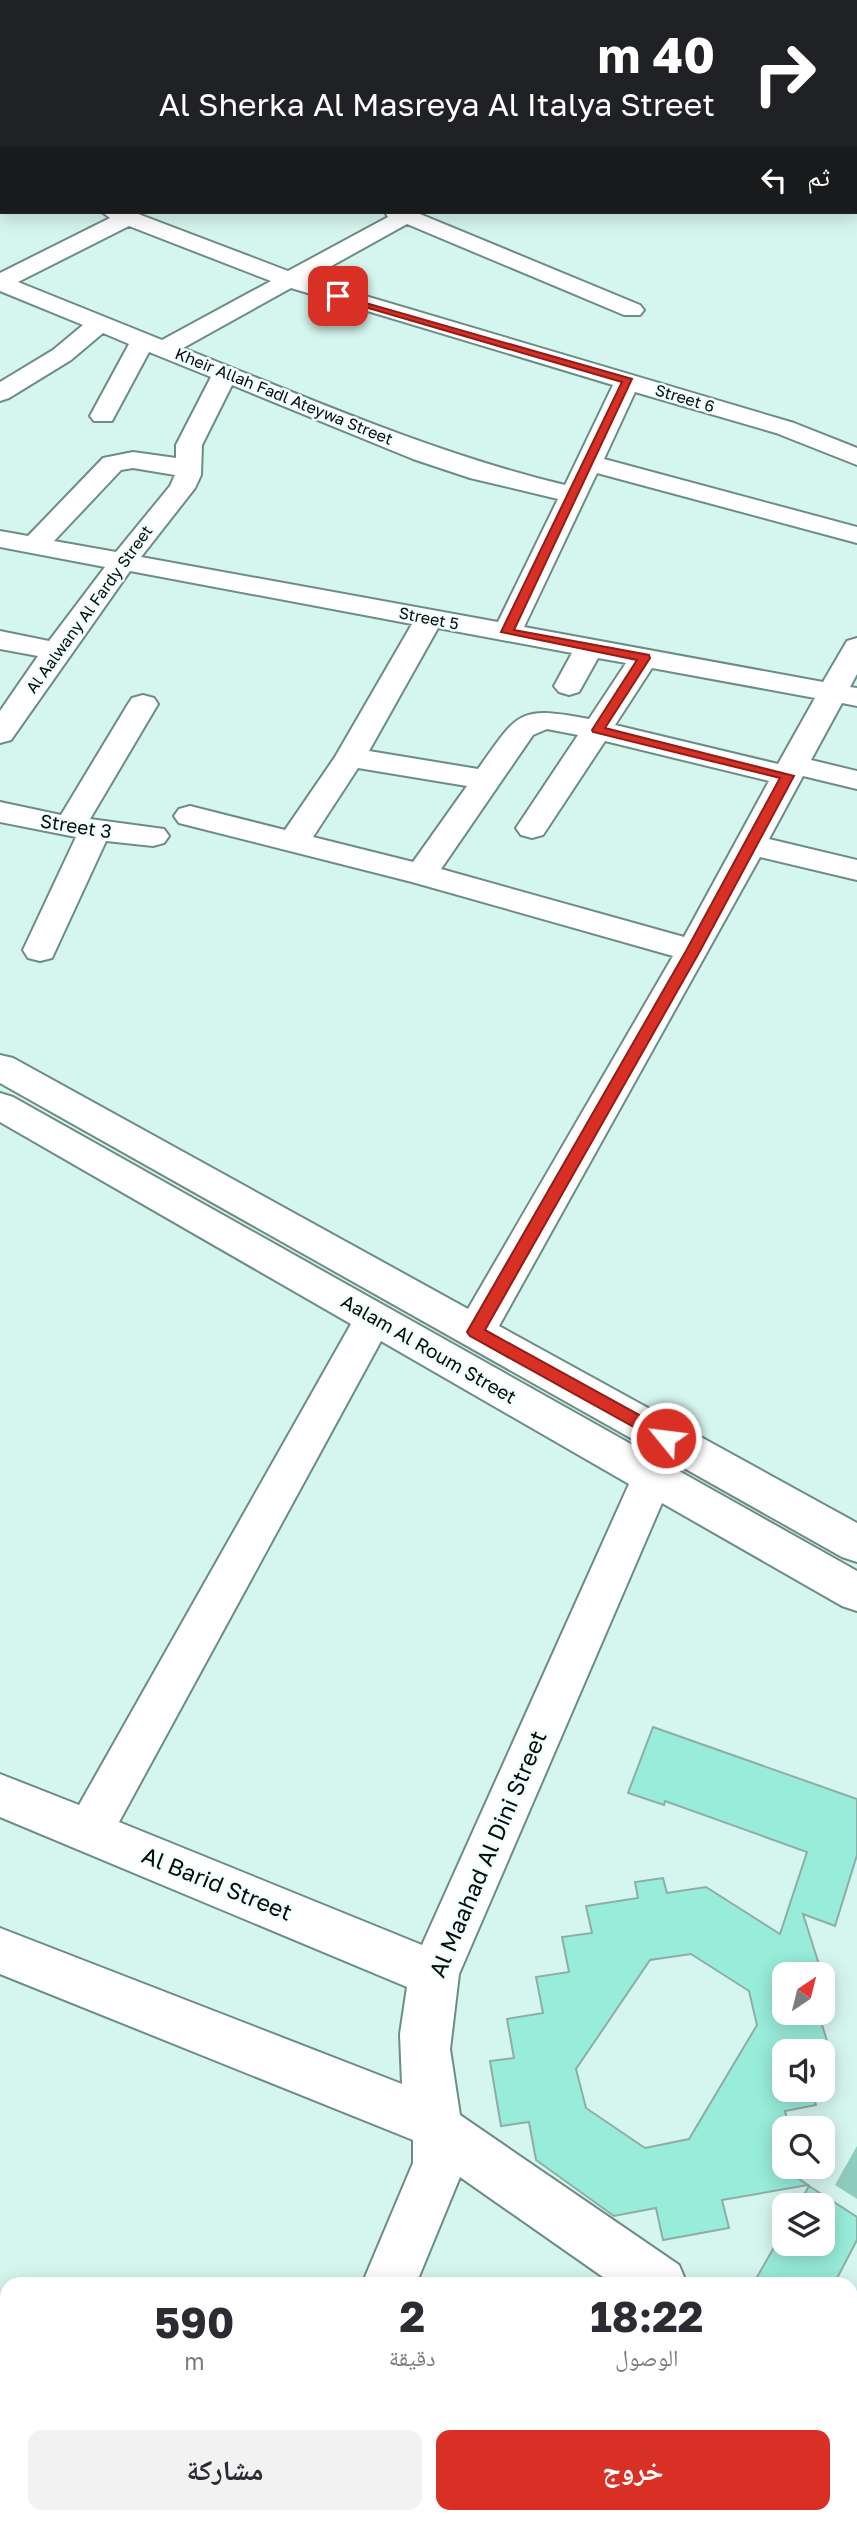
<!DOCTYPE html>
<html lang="ar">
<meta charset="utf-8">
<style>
body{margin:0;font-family:"Golos Text","Noto Naskh Arabic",sans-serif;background:#f2f2f3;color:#2b2b33;direction:rtl;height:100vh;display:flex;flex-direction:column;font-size:26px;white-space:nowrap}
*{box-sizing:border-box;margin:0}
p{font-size:23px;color:#7c7c81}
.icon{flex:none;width:38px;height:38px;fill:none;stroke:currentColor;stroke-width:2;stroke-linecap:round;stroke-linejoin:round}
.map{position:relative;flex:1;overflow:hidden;direction:ltr}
.drawer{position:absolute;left:0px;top:2277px;width:858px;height:247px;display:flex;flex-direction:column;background:#fff;border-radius:21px 21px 0 0;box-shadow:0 4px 18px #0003;direction:rtl}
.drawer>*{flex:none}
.top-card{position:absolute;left:0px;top:0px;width:858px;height:214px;box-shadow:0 4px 18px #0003;direction:rtl;background:#202124;color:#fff;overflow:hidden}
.needle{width:46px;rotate:35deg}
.buttons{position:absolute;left:772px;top:1962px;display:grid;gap:14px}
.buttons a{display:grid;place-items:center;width:63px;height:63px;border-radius:14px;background:#fff;box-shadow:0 4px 18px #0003;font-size:35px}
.pin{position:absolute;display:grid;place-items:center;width:60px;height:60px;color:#fff;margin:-30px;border-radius:14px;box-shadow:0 4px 10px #0006}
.me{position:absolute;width:77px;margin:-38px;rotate:299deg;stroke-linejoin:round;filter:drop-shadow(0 0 5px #0008)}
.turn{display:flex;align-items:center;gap:24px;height:147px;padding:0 28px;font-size:32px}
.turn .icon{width:91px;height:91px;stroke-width:2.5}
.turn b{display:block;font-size:49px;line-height:60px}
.then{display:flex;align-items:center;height:66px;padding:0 28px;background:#0003;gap:14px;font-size:26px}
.eta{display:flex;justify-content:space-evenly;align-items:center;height:119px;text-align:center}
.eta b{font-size:42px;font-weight:700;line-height:49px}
.action{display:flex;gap:14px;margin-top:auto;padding:14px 28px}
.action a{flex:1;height:80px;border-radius:14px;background:#d93025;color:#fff;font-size:28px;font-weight:700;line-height:80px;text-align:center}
.action a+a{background:#f2f2f3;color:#2b2b33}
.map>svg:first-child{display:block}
</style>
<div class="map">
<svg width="857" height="2522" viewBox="0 0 857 2522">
<rect width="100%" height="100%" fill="#d5f6ee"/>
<path fill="#8eccbe" d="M 857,2146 L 857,2199 L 835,2185 Z"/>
<path fill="#98ecda" stroke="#8eada5" stroke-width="2" fill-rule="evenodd" d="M 653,1727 L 857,1799 L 857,1855 L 835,1926 L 803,1914 L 822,1974 L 784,1974 L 784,2012 L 818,2012 L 832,2057 L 822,2059 L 822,2051 L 784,2051 L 784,2090 L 812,2090 L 816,2105 L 785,2111 L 789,2128 L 784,2128 L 784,2169 L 808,2185 L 722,2200 L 729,2228 L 663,2240 L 656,2208 L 614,2216 L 536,2160 L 529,2122 L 501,2126 L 490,2061 L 514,2058 L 507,2019 L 543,2013 L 536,1977 L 569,1972 L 562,1937 L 592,1933 L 586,1906 L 638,1898 L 635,1882 L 663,1878 L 667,1893 L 706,1887 L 780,1934 L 807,1852 L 665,1801 L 664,1805 L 628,1793 ZM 691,1954 L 749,1991 L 757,2025 L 689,2139 L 645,2148 L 586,2108 L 576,2069 L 650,1960 Z
M 809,2186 L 857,2217 L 857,2240 L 834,2284 L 753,2284 L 784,2230 L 784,2244 L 822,2244 L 822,2205 L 798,2205 Z"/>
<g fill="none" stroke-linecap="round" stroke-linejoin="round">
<g stroke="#6d8c85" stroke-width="4">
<path id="minor" d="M 108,0 L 132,0 L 133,2 L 109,2 Z
M 159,0 L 179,0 L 158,2 Z
M 354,0 L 373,0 L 353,2 Z
M 524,0 L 544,0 L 523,2 Z
M 837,0 L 857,0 L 857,8 L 856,2 Z
M 0,80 L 2,80 L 0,93 Z
M 0,132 L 2,132 L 2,144 L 0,144 Z
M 2,186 L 2,200 L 0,201 L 0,187 Z
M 102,212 L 133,212 L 288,271 L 388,217 L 385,212 L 415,212 L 640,305 L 644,310 L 640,315 L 624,315 L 407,224 L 308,279 L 794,423 L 857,448 L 857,465 L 776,433 L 635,392 L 604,459 L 857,527 L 857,543 L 597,473 L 524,627 L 823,682 L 847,641 L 857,638 L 857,674 L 850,687 L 857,688 L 857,706 L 842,703 L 811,760 L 857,771 L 857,789 L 803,776 L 769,839 L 857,860 L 857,880 L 760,857 L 499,1326 L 857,1523 L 857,1562 L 842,1557 L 0,1083 L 0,1055 L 13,1058 L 468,1309 L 673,956 L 412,882 L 179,823 L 174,816 L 179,809 L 190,806 L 285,830 L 335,757 L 412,624 L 130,571 L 11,740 L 0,743 L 0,711 L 38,656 L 0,649 L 0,631 L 49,641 L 105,567 L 0,547 L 0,531 L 28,536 L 103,458 L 133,452 L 176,458 L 176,445 L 211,377 L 149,352 L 112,421 L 94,421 L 90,416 L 129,344 L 103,333 L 71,360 L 9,398 L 0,401 L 0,382 L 53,350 L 83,325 L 0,291 L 0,273 L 110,218 ZM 129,226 L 271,281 L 162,340 L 18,282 ZM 291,288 L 613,385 L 565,485 C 432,453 308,398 183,348 ZM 232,385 L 413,459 L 470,478 L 558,499 L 498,622 L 141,557 L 195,488 L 201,475 L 202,445 ZM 133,468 L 175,475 L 170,486 L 116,552 L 54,541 L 121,470 ZM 438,628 L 572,653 L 554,686 L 559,692 L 569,695 L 579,692 L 598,658 L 626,663 L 589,719 C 517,705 518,713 478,769 L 369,751 ZM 652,668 L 815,698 L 778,764 L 615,725 ZM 547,729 L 578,735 L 516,828 L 521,835 L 532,838 L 543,835 L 605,741 L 769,781 L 684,937 L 441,869 L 533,735 ZM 358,768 L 467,786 L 413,862 L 313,837 Z
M 143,695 L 154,698 L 158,704 L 90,819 L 164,829 L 169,836 L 164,843 L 153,846 L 106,841 L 52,958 L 40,961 L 28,958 L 23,950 L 76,837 L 0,822 L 0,802 L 61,815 L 128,704 L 132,698 Z
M 0,1093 L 13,1097 L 857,1571 L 857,1611 L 842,1606 L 662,1503 L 459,1974 L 450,2049 L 460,2115 L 679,2265 L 687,2284 L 613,2284 L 460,2177 L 416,2284 L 362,2284 L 413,2163 L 413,2140 L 0,1974 L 0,1928 L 402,2084 L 400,2034 L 407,1987 L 0,1817 L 0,1774 L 79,1805 L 351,1324 L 0,1122 ZM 381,1341 L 629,1484 L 422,1945 L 119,1822 Z
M 850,2386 L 857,2389 L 857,2447 L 850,2445 Z
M 262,2516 L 320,2516 L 318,2522 L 260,2522 Z
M 667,2516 L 726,2516 L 723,2522 L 665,2522 Z"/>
</g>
<use href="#minor" fill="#fff" fill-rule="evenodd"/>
</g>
<path fill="#d93025" stroke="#8d1f18" stroke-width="2" d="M 334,294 L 632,379 L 514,630 L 649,655 L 650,658 L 605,728 L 794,776 L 700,951 L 485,1330 L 672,1433 L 675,1438 L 672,1443 L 666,1445 L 470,1336 L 467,1332 L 686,951 L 780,778 L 593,732 L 592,730 L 637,660 L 501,632 L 622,382 L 334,298 Z"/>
<g text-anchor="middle" stroke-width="5" stroke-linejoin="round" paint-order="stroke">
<g font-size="16" fill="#040e0c" stroke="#f1fefb">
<text transform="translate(284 396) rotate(22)" y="6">Kheir Allah Fadl Ateywa Street</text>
<text transform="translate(685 398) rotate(17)" y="6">Street 6</text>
<text transform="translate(89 609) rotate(-54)" y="6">Al Aalwany Al Fardy Street</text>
<text transform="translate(429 618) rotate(11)" y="6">Street 5</text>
</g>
<g font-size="19" fill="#040e0c" stroke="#f1fefb">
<text transform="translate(76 826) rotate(9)" y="7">Street 3</text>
<text transform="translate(429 1349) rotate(30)" y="7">Aalam Al Roum Street</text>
</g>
<g font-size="23" fill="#040e0c" stroke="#f1fefb">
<text transform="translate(488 1854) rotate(-67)" y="8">Al Maahad Al Dini Street</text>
<text transform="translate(217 1884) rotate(22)" y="8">Al Barid Street</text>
</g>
</g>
</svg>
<div class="buttons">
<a><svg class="needle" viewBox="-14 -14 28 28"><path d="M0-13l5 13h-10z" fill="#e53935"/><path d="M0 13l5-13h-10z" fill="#7c7c81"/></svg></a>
<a><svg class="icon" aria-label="sound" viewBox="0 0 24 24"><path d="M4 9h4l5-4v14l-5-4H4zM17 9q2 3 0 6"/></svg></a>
<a><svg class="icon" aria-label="search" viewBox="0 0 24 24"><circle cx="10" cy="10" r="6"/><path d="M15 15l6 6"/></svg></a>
<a><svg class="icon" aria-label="layers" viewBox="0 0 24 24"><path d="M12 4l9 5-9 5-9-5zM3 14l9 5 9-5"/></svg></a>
</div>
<div class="pin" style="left:338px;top:296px;background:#d93025"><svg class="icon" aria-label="arrive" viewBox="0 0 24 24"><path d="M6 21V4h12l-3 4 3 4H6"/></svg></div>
<svg class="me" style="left:666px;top:1438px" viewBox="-20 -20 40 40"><circle r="17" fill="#d93025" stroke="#fff" stroke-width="3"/><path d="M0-11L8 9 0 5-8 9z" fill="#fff"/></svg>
<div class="top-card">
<div class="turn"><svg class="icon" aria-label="right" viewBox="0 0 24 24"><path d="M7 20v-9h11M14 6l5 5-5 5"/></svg><div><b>40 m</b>Al Sherka Al Masreya Al Italya Street</div></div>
<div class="then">ثم<svg class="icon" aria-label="left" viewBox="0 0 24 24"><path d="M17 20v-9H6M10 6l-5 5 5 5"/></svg></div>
</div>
<section class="drawer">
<div class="eta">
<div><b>18:22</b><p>الوصول</p></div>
<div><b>2</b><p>دقيقة</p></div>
<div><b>590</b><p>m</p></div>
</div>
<div class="action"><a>خروج</a><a>مشاركة</a></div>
</section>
</div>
